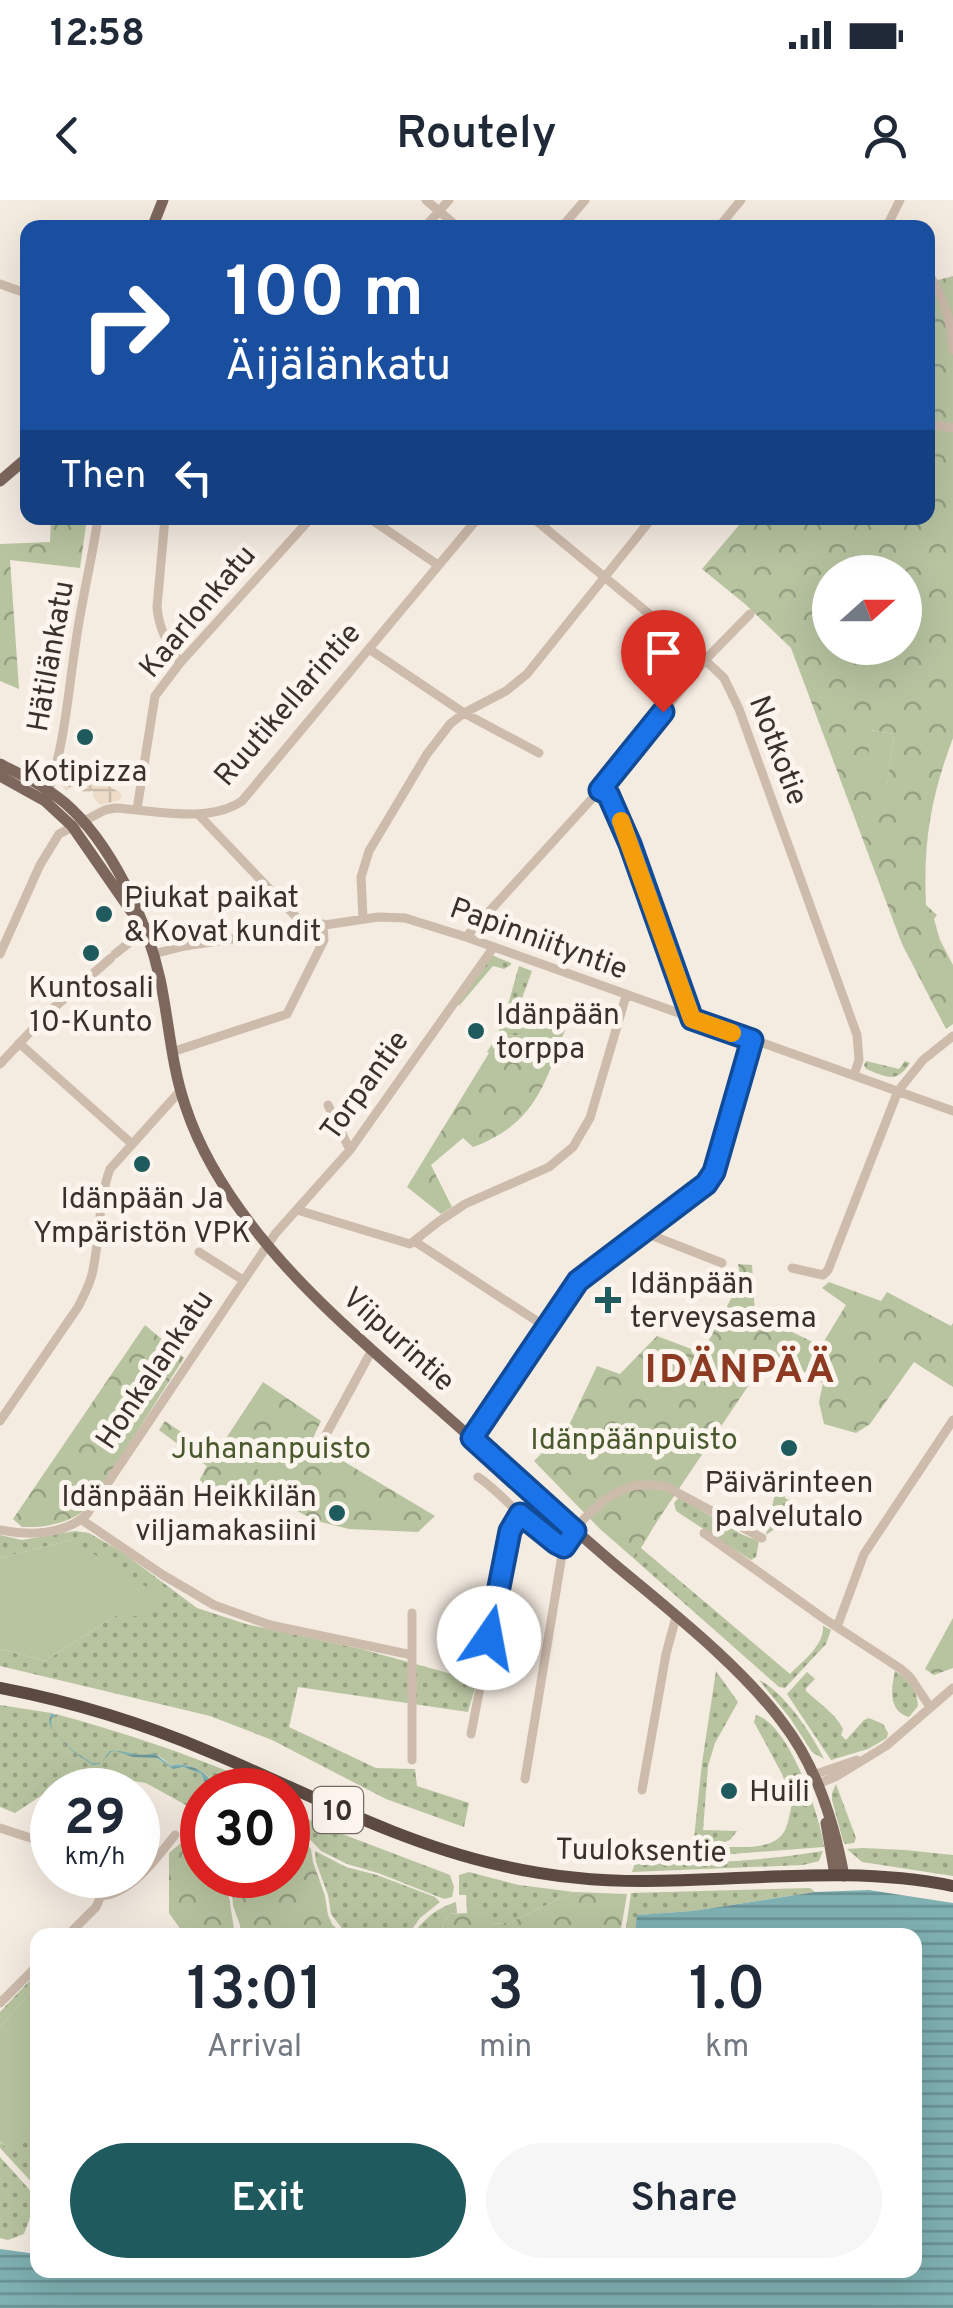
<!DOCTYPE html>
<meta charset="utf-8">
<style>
body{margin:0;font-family:Overpass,sans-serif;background:#f6f6f7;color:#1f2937;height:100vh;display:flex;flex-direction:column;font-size:38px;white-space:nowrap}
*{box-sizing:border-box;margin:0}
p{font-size:32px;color:#747a83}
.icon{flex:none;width:55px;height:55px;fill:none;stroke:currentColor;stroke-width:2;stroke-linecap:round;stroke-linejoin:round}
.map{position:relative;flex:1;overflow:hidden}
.side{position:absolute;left:30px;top:1728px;width:892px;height:350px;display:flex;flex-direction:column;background:#fff;border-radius:20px;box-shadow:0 10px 40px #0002}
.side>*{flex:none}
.banner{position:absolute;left:20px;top:20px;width:915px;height:305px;border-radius:20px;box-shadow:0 10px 40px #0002;background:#1a4fa0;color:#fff;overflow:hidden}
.needle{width:65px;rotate:69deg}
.tools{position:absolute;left:812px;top:355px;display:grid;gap:20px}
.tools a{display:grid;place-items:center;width:110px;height:110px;border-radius:50%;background:#fff;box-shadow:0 10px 40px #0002;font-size:50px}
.speed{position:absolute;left:30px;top:1568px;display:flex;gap:20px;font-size:50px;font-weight:700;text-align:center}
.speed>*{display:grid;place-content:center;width:130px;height:130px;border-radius:50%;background:#fff;box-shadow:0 10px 40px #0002;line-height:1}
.speed small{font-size:25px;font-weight:400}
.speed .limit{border:15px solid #d22;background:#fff;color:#111}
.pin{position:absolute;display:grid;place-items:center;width:85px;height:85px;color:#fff;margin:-102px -42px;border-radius:50% 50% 50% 0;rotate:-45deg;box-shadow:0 0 10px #0007}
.pin .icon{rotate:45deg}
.me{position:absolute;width:110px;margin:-55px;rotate:12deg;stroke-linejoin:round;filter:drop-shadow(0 0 8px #0008)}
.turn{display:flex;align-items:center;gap:35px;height:210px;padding:0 40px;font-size:45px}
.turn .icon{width:130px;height:130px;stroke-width:2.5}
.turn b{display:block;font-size:70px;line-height:85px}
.then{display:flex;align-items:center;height:95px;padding:0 40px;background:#0003;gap:20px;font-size:38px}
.eta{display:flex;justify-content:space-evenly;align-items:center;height:170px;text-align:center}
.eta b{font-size:60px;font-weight:600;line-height:70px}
.cta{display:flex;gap:20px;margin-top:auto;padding:20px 40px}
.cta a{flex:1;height:115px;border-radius:60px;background:#1f5a5e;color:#fff;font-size:40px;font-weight:600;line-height:115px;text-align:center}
.cta a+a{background:#f6f6f7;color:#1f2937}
.status{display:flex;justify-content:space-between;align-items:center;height:70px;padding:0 50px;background:#fff;direction:ltr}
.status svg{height:28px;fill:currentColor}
header{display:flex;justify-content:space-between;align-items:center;height:130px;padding:0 40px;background:#fff;font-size:45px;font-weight:600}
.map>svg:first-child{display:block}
</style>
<div class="status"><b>12:58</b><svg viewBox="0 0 49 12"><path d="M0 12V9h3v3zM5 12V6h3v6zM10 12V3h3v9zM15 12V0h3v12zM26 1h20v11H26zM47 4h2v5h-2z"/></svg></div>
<header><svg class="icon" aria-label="back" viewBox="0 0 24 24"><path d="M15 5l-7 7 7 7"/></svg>Routely<svg class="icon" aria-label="person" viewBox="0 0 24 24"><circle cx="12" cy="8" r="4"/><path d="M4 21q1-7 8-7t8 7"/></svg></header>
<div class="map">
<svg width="953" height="2108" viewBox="0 0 953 2108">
<defs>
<pattern id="grass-dots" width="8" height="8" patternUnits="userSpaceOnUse" patternTransform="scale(2.5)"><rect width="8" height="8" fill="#b8c4a0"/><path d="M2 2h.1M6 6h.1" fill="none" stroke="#97a083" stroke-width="1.8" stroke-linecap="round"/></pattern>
<pattern id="forest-crowns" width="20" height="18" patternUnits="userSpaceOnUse" patternTransform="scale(2.5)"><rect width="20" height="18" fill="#b8c4a0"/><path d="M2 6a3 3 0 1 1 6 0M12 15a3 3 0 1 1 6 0" fill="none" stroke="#97a083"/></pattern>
<pattern id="plaza-grid" width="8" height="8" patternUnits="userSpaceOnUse" patternTransform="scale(2.5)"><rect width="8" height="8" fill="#ecdcc8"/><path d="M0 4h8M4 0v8" fill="none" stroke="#cbbdac"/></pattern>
<pattern id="water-rules" width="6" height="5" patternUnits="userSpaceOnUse" patternTransform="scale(2.5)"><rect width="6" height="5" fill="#7fb0b2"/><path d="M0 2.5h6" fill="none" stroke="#699091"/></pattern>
</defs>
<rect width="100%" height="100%" fill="#f4ebe1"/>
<path fill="url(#grass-dots)" d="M 491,755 L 511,763 L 511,765 L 504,769 L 493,766 L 459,806 L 458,803 Z
M 519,766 L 532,771 L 517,812 L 538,820 L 524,836 L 504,835 L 489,853 L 487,852 C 505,827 510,795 519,766 Z
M 866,861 L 899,869 L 905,861 L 910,863 C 896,884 887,877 866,869 L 864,865 Z
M 776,1290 L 781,1290 L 786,1299 L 797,1301 L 779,1326 L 766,1335 L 769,1320 L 775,1315 L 772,1307 Z
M 679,1297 L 741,1334 L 759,1341 L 756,1357 L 751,1360 L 676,1311 L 674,1303 Z
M 663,1311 L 641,1348 L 790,1474 C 803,1460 824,1446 823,1426 L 831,1430 L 826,1444 L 785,1488 L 779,1487 L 598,1327 Z
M 75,1331 L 89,1333 L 122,1352 L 197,1408 L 246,1424 L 361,1449 L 477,1481 L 468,1512 L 298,1487 L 289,1527 L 376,1568 L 415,1569 L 417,1586 L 469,1603 L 464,1627 L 386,1599 L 272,1540 L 210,1516 L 0,1466 L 0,1449 L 45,1461 L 115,1416 L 144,1416 L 71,1340 L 0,1358 L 0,1335 L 22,1340 Z
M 716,1471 L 738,1502 L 715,1543 L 708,1566 L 703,1630 L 737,1631 L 730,1640 L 717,1645 L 718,1647 C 743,1646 781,1653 788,1622 C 791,1606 793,1608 790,1591 L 788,1590 L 782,1574 L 754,1522 L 756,1515 C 789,1524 820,1615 824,1647 L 692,1657 L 702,1563 Z
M 895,1471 C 908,1478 918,1492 918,1506 L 909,1517 C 888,1511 891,1489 895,1471 Z
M 807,1472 L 815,1479 L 806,1488 L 806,1491 C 821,1505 834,1512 843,1529 L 841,1535 L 846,1540 L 864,1520 L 869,1518 L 883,1524 L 888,1533 L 887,1538 L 868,1549 L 831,1560 L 787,1494 Z
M 759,1480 C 784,1492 812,1534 824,1559 L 812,1552 L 790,1518 Z
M 0,1505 L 51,1513 L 49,1521 L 56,1514 C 122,1532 189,1554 253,1582 L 247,1590 L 216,1590 L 208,1585 L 210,1578 C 201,1569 183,1561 171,1566 C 163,1559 155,1550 145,1556 L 157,1558 L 173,1569 L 184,1567 L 201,1574 L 208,1590 L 202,1590 L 202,1614 L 146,1583 L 121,1579 L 76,1579 L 53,1588 L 15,1613 L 0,1607 Z
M 836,1584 L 856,1638 L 854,1643 L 845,1644 L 843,1641 L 832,1600 L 832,1593 Z
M 288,1609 L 324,1627 L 450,1675 L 454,1687 L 452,1697 L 444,1699 L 378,1673 L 347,1664 L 321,1651 L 300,1629 L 288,1622 Z
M 863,1648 L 905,1650 L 953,1655 L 953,1676 L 862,1662 L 847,1649 Z
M 315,1651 L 346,1667 L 377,1675 L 435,1697 L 440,1702 L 420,1718 L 408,1735 L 347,1735 L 331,1714 L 328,1695 L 316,1662 Z
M 823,1651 L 819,1661 L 803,1665 L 632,1672 L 635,1663 C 698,1665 761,1661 823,1651 Z
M 469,1672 L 519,1685 L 574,1692 L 507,1724 L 490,1723 L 467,1713 L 466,1695 L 459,1695 L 459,1675 Z
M 810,1688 L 815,1692 L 692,1711 L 638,1715 L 635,1735 L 625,1735 L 631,1693 Z
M 456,1702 L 457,1713 L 450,1714 L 443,1723 L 441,1735 L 412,1735 C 426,1718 435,1709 456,1702 Z
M 37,1773 L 37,1785 L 0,1827 L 0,1812 Z
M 37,1926 L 37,1988 L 0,1948 L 0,1942 L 13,1953 Z
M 0,1957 L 37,1998 L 24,2034 L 8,2040 L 0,2038 Z"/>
<path fill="url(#forest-crowns)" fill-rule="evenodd" d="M 953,76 L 953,538 C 931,596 923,642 926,705 L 937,715 L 934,719 L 940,740 L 953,765 L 953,824 L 946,829 L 902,744 L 791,448 L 745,404 L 702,369 L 745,318 L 928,318 L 928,92 L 938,80 ZM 830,372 L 905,372 L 905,448 L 830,448 ZM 871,530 L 894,534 L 887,585 Z
M 51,318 L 87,318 L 80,368 L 10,360 L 19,489 L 0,481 L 0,344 L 50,342 Z
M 538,820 L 565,830 C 544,887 534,924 473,947 L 463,938 L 431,965 L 452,1007 L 441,1014 L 407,987 L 489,853 L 504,835 L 524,836 Z
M 738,1064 L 752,1065 L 755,1114 L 821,1146 L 846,1105 L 822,1088 L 829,1082 L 881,1101 L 887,1092 L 951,1126 L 953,1123 L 953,1187 L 914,1162 L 870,1224 L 856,1233 L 824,1224 L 819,1202 L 823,1183 L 786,1161 L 763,1164 L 633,1357 L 598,1327 L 534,1261 L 549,1246 L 563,1238 L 597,1166 L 620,1174 L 657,1136 L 702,1153 L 741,1080 Z
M 145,1125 L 184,1158 L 89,1307 C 70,1323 46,1328 22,1327 L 13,1319 Z
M 263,1182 L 321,1221 L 313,1238 L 333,1255 L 435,1316 L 418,1332 L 349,1329 L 317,1321 L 237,1281 L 227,1301 L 197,1285 L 207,1266 L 159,1230 L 165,1221 L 215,1255 Z
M 953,1418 L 953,1468 L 934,1475 L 925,1469 Z
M 288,1628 L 303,1639 L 311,1649 L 313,1662 L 325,1696 L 328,1715 L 332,1724 L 343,1735 L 240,1735 L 240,1725 L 233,1706 L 231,1675 L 288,1675 Z
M 202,1629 L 202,1675 L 228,1675 L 227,1685 L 235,1735 L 180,1735 L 179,1727 L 169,1713 L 169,1653 L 194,1632 Z
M 574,1692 L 627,1694 L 620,1735 L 441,1735 L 443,1723 L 450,1714 L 467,1713 L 477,1707 L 490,1723 L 507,1724 Z"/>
<path fill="#b8c4a0" d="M 870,530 L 894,534 L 887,586 L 872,581 L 868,571 Z
M 262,1234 L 295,1254 L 276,1282 L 244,1261 Z
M 71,1340 L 161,1396 L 144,1416 L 115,1416 L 45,1461 L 0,1449 L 0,1358 Z
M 37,1785 L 37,1926 L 13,1954 L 0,1941 L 0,1827 Z"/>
<path fill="url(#plaza-grid)" d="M 60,568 L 82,570 L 122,594 L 120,600 L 100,605 L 93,597 L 93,591 L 83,592 L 74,585 L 66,590 L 57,580 Z"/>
<path fill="url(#water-rules)" d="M 51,1513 L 56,1515 L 51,1519 L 52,1529 L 72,1550 L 92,1563 L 101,1563 L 110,1551 C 125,1549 135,1558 154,1553 L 171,1566 C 183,1561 202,1569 210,1579 L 209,1585 L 216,1590 L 208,1590 L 201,1574 L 184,1567 L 173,1569 L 157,1558 L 133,1557 L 115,1551 L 111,1552 L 100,1564 L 93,1565 L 72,1551 L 51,1528 L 49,1521 Z
M 869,1690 L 953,1703 L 953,2108 L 0,2108 L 0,2049 L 37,2054 L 38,2070 L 915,2070 L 915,1735 L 635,1735 L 637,1715 L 692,1711 L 815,1692 Z"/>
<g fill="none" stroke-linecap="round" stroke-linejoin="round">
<path stroke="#cdbbac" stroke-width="9" d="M 426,0 L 459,28
M 424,28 L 449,0
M 561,28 L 585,0
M 718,28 L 741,0
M 886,28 L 900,0
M 928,73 C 944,97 951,120 953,150
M 0,84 L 28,94
M 928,224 L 953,228
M 165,318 L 157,407 C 159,430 168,444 180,463
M 369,318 L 438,365
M 533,318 L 705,460 L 724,478 L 739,509 L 857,835 L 859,860 L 854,875
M 369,449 L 464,513 L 539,553
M 599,591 L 608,594 L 615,607 L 692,819
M 47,595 C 65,546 68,492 76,441 C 82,399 92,359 98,318
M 137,609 L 155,496 L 180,463 L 311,318
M 198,614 L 299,720 L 300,728
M 363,718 L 361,677 L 369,651 L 427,554 L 450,524 L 464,513 L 506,491 L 527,474 L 652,318
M 466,737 L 599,591 L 705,460 L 750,414
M 0,754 L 40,665 L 59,634 L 105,610 L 115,608 C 154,610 208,624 242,601 L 478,318
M 115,754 L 130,742 L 146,738
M 153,754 L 185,746 L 378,717 L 405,718 L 466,737 L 953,911
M 19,843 L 131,943
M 172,852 L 287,814 L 324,740 L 323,724
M 0,864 L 49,812 L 111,758
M 328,905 L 350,950
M 297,1010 L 410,1044 L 414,1041 L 546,1127
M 643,1032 L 722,1063
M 414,1041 L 438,1022 L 465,1004 L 549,967 L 573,947 L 590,918 L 626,796
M 199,1052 L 243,1080
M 792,1068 L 823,1075 L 828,1070 L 898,891 L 923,860 L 953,836
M 0,1221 L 78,1107 C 84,1095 91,1083 93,1070 C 100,1037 98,1001 110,969 L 180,891
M 471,1238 L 578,1081 L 693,993 L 705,983 L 713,972 L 752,840
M 323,1240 L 372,1150
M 478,1277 C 508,1297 530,1332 564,1347
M 82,1320 L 163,1375 L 214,1405 L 270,1425 L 412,1455
M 0,1330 C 28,1336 66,1335 87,1314 L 275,1034 L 350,950 L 493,748
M 704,1333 L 826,1420 L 901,1469 L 910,1477 L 930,1507
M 412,1413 L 412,1560
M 837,1427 L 864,1354 L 953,1220
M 471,1534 L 510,1331 L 520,1314
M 813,1575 L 857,1560
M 525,1579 L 563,1349 C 575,1324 605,1293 633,1286 C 644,1284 654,1285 665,1286 L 762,1338
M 818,1584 L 837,1576 L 886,1546 L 953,1488
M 642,1590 L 666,1454 L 676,1417
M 0,1628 L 52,1645
M 82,1675 L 101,1696
M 101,1696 C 131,1694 157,1658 175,1635
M 68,1735 L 96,1707 L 101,1696
M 0,1803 L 38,1765"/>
<path stroke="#7d675c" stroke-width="11" d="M 152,28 L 163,0
M 0,281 L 28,257
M 0,564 C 22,575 45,586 65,603 C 111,643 147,720 160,779 C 169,821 171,864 185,905 C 202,958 233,1004 269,1047 C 316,1103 372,1150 426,1198 C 489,1253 550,1309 613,1363 C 669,1410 740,1465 783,1523 C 817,1567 834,1622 844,1676
M 0,576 L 45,601 L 72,626 L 131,711
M 826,1623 L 835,1675"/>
<path stroke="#5c4a42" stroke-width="12" d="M 0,1488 C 73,1502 142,1523 210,1552 C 306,1592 397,1642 499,1665 C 546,1676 595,1681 643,1681 C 746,1681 851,1665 953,1686"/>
</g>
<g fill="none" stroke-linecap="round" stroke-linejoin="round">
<g stroke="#114b97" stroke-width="25">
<path id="route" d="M 489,1438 L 510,1331 L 520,1314 L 556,1343 L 564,1347 L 575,1331 L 472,1238 L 578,1081 L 694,993 L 706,984 L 714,972 L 752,840 L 692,819 L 630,644 L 608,594 L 600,590 L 663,512"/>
</g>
<use href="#route" stroke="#1a73e8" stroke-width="18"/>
<path stroke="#f59e0b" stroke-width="18" d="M 621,621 L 692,819 L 732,833"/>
</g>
<g fill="#1f5a5e" stroke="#fbf5ee" stroke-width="4">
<circle cx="85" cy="537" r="10"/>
<circle cx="104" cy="714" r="10"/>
<circle cx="91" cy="753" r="10"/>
<circle cx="476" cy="831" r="10"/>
<circle cx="142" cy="964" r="10"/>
<path d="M603 1085h10v10h10v10h-10v10h-10v-10h-10v-10h10z"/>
<circle cx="789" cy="1248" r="10"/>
<circle cx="337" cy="1313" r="10"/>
<circle cx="729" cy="1591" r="10"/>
</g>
<g text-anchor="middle" stroke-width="10" stroke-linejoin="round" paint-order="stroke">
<rect fill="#fbf5ee" stroke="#756b66" stroke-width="2.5" x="313" y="1587" width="50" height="46" rx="8"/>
<g font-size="28" font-weight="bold" fill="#3b302b">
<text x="338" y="1620">10</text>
</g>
<g font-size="30" fill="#3b302b" stroke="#fbf5ee">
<text transform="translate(197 411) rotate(-50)" y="10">Kaarlonkatu</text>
<text transform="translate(50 456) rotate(-80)" y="10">Hätilänkatu</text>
<text transform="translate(287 504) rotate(-49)" y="10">Ruutikellarintie</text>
<text transform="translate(779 550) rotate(69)" y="10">Notkotie</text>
<text transform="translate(539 738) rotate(20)" y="10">Papinniityntie</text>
<text transform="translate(364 885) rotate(-54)" y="10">Torpantie</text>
<text transform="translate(399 1139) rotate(42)" y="10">Viipurintie</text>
<text transform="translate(154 1169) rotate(-56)" y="10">Honkalankatu</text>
<text transform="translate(641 1650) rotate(1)" y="10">Tuuloksentie</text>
</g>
<g font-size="30" fill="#3b302b" stroke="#fbf5ee">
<text x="85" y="581">Kotipizza</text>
<text x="124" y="707" text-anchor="start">Piukat paikat<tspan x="124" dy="34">&amp; Kovat kundit</tspan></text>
<text x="91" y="797">Kuntosali<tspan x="91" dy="34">10-Kunto</tspan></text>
<text x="496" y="824" text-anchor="start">Idänpään<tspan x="496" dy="34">torppa</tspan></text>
<text x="142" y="1008">Idänpään Ja<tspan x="142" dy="34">Ympäristön VPK</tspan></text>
<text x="630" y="1093" text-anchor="start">Idänpään<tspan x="630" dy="34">terveysasema</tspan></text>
<text x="789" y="1292">Päivärinteen<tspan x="789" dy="34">palvelutalo</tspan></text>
<text x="317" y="1306" text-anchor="end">Idänpään Heikkilän<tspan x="317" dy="34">viljamakasiini</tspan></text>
<text x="749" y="1601" text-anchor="start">Huili</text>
</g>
<g font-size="30" fill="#4a5a2e" stroke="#fbf5ee">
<text x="634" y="1249">Idänpäänpuisto</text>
<text x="271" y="1258">Juhananpuisto</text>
</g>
<g font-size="40" font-weight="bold" letter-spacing="2.5" fill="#8c3b22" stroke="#fbf5ee">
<text x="741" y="1182">IDÄNPÄÄ</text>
</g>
</g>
</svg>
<div class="tools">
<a><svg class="needle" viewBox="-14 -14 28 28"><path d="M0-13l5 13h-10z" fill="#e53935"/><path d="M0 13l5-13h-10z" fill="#747a83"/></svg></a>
</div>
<div class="speed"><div>29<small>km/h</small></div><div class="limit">30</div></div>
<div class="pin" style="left:663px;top:512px;background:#d93025"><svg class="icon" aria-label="arrive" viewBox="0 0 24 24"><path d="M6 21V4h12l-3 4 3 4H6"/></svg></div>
<svg class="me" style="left:489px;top:1438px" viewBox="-20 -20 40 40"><circle r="19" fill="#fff"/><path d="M0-13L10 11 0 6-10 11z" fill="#1a73e8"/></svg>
<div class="banner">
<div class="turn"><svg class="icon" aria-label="right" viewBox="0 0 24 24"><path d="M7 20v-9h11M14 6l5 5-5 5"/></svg><div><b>100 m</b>Äijälänkatu</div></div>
<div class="then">Then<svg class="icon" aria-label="left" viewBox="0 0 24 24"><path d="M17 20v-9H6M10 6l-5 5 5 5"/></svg></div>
</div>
<section class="side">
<div class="eta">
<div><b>13:01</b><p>Arrival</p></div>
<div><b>3</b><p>min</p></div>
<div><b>1.0</b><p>km</p></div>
</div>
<div class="cta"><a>Exit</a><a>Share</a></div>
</section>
</div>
